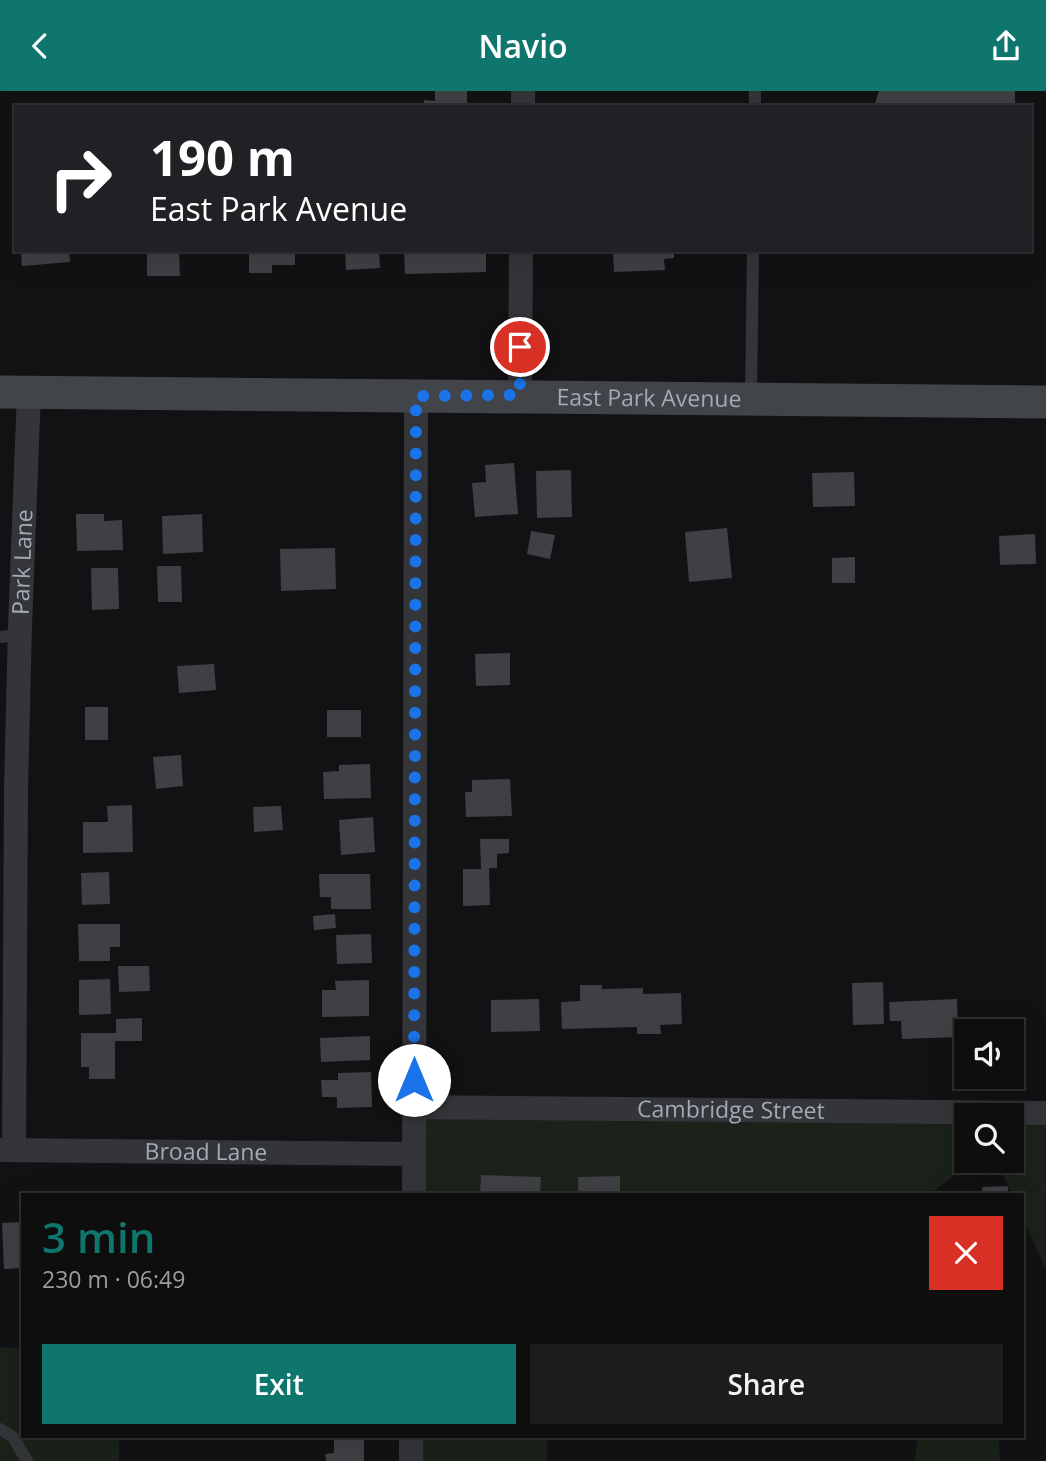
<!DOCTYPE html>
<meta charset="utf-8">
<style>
body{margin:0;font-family:"Open Sans",sans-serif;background:#1c1c1d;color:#f1f3f6;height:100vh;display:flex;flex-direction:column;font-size:26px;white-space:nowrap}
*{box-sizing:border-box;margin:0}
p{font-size:23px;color:#9b9c9e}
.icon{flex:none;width:38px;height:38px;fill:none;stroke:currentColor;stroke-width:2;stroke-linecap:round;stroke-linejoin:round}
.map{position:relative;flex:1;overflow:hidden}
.sheet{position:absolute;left:21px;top:1102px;width:1003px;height:245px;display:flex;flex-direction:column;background:#0e0e0f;border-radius:0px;box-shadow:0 7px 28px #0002,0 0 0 2px #2e2e2f}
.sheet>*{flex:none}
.banner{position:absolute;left:14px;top:14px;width:1018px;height:147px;border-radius:0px;box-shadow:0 7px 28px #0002,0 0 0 2px #2e2e2f;background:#202124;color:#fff;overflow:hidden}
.buttons{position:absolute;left:954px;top:928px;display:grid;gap:14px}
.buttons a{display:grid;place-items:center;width:70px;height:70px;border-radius:0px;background:#0e0e0f;box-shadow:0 7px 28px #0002,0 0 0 2px #2e2e2f;font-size:35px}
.pin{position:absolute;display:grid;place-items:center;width:60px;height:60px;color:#fff;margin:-30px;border:4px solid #fff;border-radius:50%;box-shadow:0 2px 7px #0007}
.me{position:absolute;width:77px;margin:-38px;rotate:0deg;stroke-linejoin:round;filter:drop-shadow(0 0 5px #0008)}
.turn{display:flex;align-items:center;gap:24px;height:147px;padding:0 21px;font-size:32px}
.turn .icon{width:91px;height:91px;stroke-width:2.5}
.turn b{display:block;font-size:49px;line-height:60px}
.round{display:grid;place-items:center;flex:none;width:74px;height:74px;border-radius:0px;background:#1c1c1d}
.headline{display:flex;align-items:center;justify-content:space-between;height:119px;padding:0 21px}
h1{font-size:42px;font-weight:600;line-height:52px;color:#0f766e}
.action{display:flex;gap:14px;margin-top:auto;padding:14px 21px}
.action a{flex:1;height:80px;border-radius:0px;background:#0f766e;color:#fff;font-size:28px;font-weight:600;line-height:80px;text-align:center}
.action a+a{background:#1c1c1d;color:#f1f3f6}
header{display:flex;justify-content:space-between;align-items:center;height:91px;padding:0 21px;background:#0f766e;color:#fff;font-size:32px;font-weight:600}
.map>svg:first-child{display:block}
</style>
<header><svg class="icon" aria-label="back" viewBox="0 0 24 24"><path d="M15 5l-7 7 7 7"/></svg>Navio<svg class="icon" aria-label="share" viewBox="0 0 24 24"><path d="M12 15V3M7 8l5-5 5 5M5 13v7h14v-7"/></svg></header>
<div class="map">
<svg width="1046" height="1370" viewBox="0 0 1046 1370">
<rect width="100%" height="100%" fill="#121214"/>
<path fill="#1a221a" d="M 406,1019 L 1046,1024 L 1046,1179 L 1022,1126 L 1022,1104 L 1012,1104 L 996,1069 L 1012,1069 L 1012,1024 L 966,1024 L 966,1069 L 974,1069 L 929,1104 L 407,1104 Z
M 0,1256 L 23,1257 L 23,1346 L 119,1346 L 119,1370 L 0,1370 Z
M 407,1346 L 547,1346 L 547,1370 L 408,1370 Z
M 918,1346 L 999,1346 L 1000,1370 L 915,1370 Z"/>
<path fill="#3e4044" d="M 435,0 L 467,0 L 467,16 L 424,16 L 424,9 L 435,10 Z
M 879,0 L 1015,0 L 1015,16 L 874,16 Z
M 21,159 L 69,159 L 70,171 L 22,175 Z
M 147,159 L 179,159 L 180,185 L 147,185 Z
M 249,159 L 295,159 L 295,174 L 272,174 L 272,182 L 249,182 Z
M 345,159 L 379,159 L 380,177 L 346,179 Z
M 404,159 L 486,159 L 486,181 L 405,183 Z
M 613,159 L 674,159 L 674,167 L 664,168 L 665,179 L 614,181 Z
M 514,372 L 518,423 L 475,426 L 472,392 L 486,391 L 485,374 Z
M 571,379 L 572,426 L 537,427 L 536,380 Z
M 854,381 L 855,415 L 813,416 L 812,382 Z
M 76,423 L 104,423 L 104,430 L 122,429 L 123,459 L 77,460 Z
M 202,423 L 203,461 L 163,463 L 162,425 Z
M 727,437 L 732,487 L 689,491 L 685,441 Z
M 531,440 L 555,444 L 550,468 L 527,463 Z
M 1035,443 L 1036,473 L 1000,474 L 999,445 Z
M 335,457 L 336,498 L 281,500 L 280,458 Z
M 855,466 L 855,492 L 832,492 L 832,467 Z
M 157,475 L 181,475 L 182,511 L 158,511 Z
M 91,477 L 118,477 L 119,518 L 92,519 Z
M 510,562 L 510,594 L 476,595 L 475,563 Z
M 214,573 L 216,599 L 179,602 L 177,575 Z
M 85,616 L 108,616 L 108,649 L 85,649 Z
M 327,619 L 361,619 L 361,646 L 327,646 Z
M 181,664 L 183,695 L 156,698 L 153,666 Z
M 370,673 L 371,707 L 324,708 L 323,681 L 339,680 L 339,674 Z
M 510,688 L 512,725 L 466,726 L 465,701 L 472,701 L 472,689 Z
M 132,714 L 133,761 L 83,762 L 83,731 L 108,731 L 107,715 Z
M 281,715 L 283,739 L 254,741 L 253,716 Z
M 373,726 L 375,761 L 341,764 L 339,729 Z
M 480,748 L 509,748 L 509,762 L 497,763 L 497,777 L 489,777 L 490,814 L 463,815 L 463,778 L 481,778 Z
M 109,781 L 110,813 L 82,814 L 81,782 Z
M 319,783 L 370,783 L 371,818 L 331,818 L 331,806 L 320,806 Z
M 335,823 L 336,837 L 314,839 L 313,825 Z
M 78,833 L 120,833 L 120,856 L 110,856 L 110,870 L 79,870 Z
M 371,843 L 372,872 L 337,873 L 336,844 Z
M 118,875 L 149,875 L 150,900 L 119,901 Z
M 110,888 L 111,923 L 79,924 L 79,889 Z
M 369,889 L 369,925 L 322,926 L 322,899 L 336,899 L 335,890 Z
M 883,891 L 884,933 L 853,934 L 852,892 Z
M 580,894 L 602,894 L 602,898 L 643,897 L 643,903 L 681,902 L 682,933 L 660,934 L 661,943 L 637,943 L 637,936 L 562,938 L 561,911 L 580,910 Z
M 539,908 L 540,940 L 491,941 L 491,909 Z
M 957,908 L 958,946 L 902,948 L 901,930 L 890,930 L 889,911 Z
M 142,927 L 142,950 L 115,950 L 115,988 L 89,988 L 89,976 L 81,976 L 81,942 L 116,942 L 116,928 Z
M 370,945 L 370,969 L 321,971 L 320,947 Z
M 371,981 L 372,1016 L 337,1017 L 337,1006 L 322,1006 L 321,989 L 338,989 L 338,982 Z
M 481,1084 L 541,1086 L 540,1104 L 480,1104 Z
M 620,1085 L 620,1104 L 578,1104 L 578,1086 Z
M 1008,1095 L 1008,1104 L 983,1104 L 982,1096 Z
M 23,1131 L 23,1177 L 4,1178 L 2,1132 Z
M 334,1346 L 364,1346 L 364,1370 L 326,1370 L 325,1363 L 334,1362 Z"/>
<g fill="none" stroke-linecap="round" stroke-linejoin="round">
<path stroke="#333539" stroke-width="12" d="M 755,16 L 755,0
M 751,307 L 753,159
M 0,546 L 19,544
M 0,1338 L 13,1346 L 27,1370"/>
<g stroke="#333539" stroke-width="24">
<path d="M 523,16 L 523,0"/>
<path d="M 520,304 L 521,159"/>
<path id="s1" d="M 414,1016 L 1046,1022"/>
<path id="s2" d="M 0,1059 L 414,1063"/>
<path id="s3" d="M 14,1059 L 16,698 L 20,535 L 29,301"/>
<path d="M 414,1104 L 416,305"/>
<path d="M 411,1370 L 411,1346"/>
</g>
<path stroke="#414449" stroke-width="33" id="s4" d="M 0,301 L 1046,311"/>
</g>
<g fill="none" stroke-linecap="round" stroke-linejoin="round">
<path stroke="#1a73e8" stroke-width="12" stroke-dasharray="0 21.6" d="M 414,989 L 416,305 L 520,304 L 520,256"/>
</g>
<g text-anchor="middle" stroke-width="5" stroke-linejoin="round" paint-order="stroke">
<g font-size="23" fill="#a2aab6" stroke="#0d0d0f">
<text dy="8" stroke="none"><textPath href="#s4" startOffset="649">East Park Avenue</textPath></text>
<text dy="8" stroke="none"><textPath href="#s3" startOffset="588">Park Lane</textPath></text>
<text dy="8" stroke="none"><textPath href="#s1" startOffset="317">Cambridge Street</textPath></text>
<text dy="8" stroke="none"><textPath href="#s2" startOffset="206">Broad Lane</textPath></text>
</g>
</g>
</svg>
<div class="buttons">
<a><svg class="icon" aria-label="sound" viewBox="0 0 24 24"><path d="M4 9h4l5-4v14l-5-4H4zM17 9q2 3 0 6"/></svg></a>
<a><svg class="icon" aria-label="search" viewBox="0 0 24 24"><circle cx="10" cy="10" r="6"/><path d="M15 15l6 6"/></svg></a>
</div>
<div class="pin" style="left:520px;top:256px;background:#d93025"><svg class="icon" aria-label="arrive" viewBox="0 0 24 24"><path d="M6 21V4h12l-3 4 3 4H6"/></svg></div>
<svg class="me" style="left:414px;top:989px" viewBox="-20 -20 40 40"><circle r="19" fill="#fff"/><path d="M0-13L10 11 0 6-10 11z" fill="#1a73e8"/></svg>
<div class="banner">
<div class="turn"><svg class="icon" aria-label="right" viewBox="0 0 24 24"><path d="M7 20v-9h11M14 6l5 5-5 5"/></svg><div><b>190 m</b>East Park Avenue</div></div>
</div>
<section class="sheet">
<div class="headline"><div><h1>3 min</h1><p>230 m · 06:49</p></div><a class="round" style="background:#d93025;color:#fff"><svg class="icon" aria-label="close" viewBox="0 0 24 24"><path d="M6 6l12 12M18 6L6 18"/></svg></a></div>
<div class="action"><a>Exit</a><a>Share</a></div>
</section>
</div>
